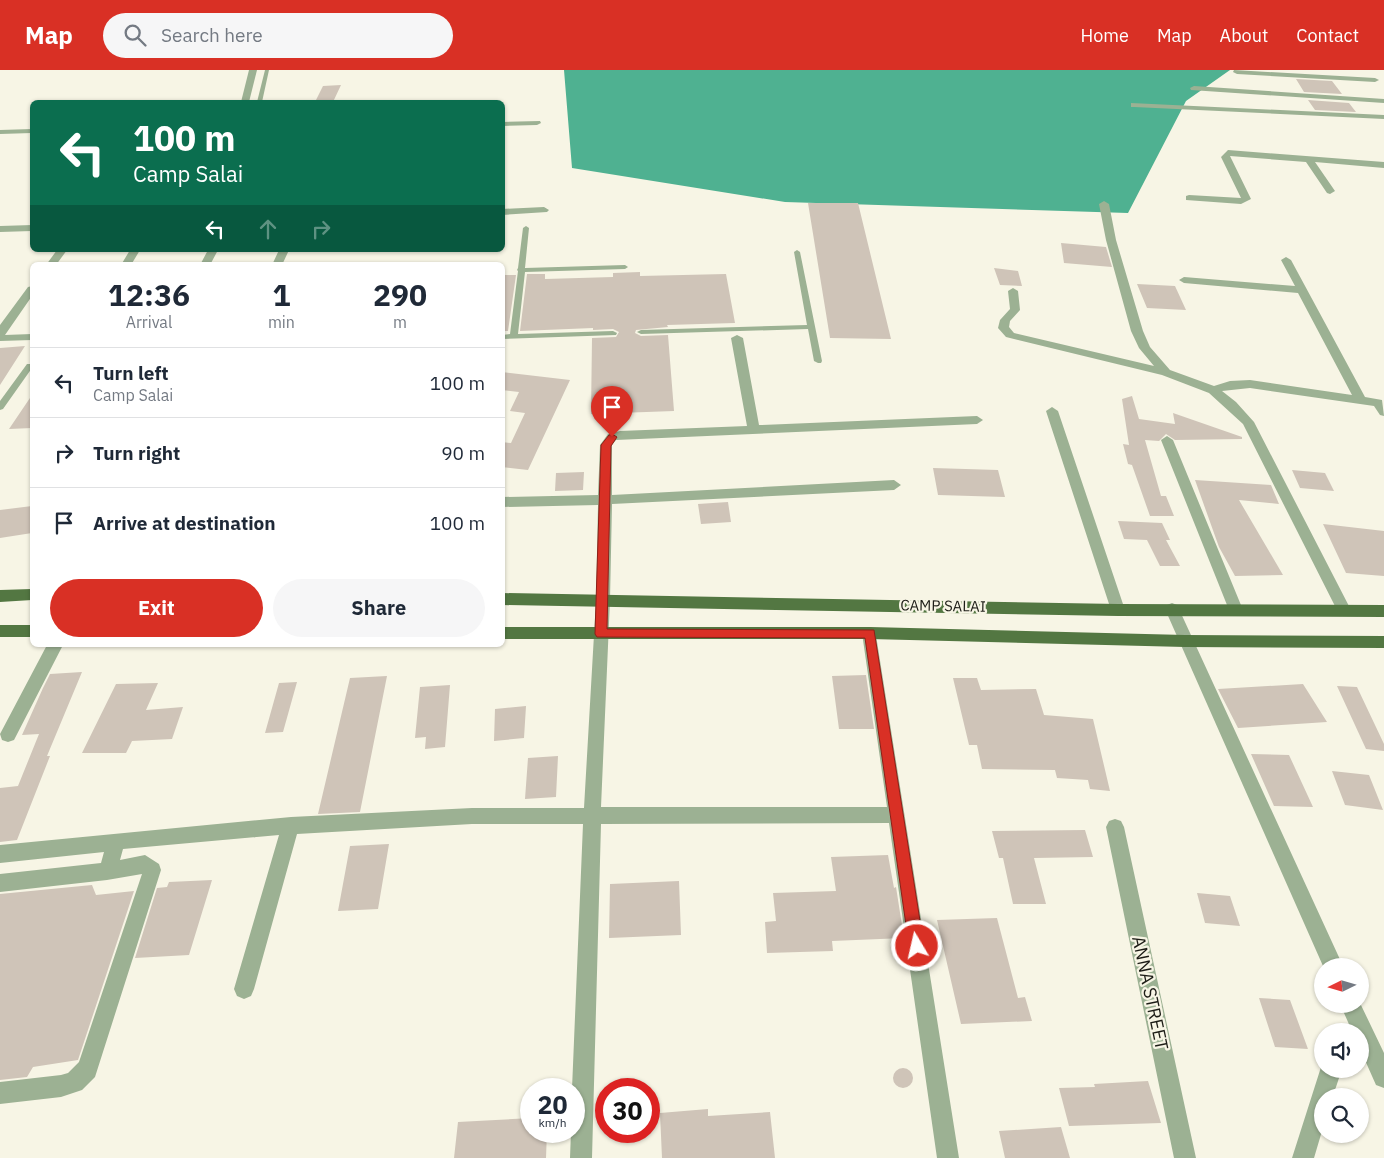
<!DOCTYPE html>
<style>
body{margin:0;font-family:"IBM Plex Sans",sans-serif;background:#f6f6f7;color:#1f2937;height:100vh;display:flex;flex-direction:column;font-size:19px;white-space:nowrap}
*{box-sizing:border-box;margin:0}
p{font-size:16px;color:#747a83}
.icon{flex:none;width:28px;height:28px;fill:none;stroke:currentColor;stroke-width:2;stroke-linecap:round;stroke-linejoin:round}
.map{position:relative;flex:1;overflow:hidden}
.details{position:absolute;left:30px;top:192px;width:475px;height:385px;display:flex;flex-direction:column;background:#fff;border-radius:8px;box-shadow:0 1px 4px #0004}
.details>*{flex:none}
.banner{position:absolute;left:30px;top:30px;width:475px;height:152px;border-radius:8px;box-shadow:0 1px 4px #0004;background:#0b6e4f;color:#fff;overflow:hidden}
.needle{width:32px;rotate:265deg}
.controls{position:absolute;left:1314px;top:888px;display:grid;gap:10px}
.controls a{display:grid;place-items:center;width:55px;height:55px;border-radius:50%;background:#fff;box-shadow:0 1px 4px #0004;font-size:25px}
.speed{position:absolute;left:520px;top:1008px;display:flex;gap:10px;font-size:25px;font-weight:700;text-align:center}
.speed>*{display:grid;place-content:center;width:65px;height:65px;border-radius:50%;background:#fff;box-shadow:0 1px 4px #0004;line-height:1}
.speed small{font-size:12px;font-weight:400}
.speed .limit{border:8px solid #d22;background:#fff;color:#111}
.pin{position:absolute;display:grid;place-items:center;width:42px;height:42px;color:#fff;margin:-51px -21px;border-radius:50% 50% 50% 0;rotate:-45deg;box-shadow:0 0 5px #0007}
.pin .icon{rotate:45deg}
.me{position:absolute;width:55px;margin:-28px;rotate:351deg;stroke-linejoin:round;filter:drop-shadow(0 0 4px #0008)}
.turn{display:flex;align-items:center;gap:18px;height:105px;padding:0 20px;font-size:22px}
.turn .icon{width:65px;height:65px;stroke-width:2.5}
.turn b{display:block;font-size:35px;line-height:42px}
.lanes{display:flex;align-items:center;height:48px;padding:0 20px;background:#0003;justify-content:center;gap:25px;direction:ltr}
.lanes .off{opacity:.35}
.eta{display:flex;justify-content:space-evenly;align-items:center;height:85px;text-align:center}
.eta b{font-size:30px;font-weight:700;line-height:35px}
.primary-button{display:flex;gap:10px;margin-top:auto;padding:10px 20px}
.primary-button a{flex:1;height:58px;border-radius:30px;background:#d93025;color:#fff;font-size:20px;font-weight:700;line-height:58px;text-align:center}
.primary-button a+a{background:#f6f6f7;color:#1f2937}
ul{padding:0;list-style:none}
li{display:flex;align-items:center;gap:15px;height:70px;padding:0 20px;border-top:1px solid #e0e1e3}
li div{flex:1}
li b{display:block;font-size:19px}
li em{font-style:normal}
header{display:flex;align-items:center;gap:30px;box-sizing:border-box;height:70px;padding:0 25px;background:#d93025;color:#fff}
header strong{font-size:24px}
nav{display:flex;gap:28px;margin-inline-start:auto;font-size:18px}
.search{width:350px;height:45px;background:#f6f6f7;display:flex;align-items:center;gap:12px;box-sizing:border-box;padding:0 18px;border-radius:28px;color:#747a83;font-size:19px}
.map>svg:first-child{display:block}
</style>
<header>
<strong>Map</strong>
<div class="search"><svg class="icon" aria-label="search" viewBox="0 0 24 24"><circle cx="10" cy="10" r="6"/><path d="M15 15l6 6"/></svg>Search here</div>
<nav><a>Home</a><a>Map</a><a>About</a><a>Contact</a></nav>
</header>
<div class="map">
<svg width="1384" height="1088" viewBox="0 0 1384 1088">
<rect width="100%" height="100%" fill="#f7f5e5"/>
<path fill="#4fb191" d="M 564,0 L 1230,0 L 1186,31 L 1128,143 L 785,132 L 572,98 Z"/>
<path fill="#cfc4b8" d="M 1296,9 L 1332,11 L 1342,24 L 1304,22 Z
M 341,15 L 333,32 L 315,32 L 323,16 Z
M 1308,30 L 1349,33 L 1356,42 L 1315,40 Z
M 808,133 L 858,133 L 891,269 L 830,268 Z
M 1061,173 L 1106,177 L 1112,197 L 1064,193 Z
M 994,198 L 1018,201 L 1022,216 L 1000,215 Z
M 640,202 L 640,206 L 726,204 L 735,253 L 667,255 L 668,257 L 636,260 L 635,263 L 641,266 L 668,265 L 674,341 L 591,344 L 592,268 L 616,267 L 619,262 L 613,259 L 593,260 L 593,258 L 520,261 L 527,204 L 545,204 L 545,209 L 613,207 L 613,203 Z
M 502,205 L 516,205 L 508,261 L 502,261 Z
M 1137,214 L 1175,216 L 1186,240 L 1147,238 Z
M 25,276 L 0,315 L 0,278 Z
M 502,302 L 570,310 L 528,400 L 502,397 L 502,372 L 511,373 L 525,343 L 510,341 L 519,322 L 502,320 Z
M 32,325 L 32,358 L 9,359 Z
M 1132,326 L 1139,349 L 1175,354 L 1173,343 L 1242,367 L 1242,369 L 1175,370 L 1166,364 L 1159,371 L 1145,370 L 1161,426 L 1166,426 L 1174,446 L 1150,446 L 1132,395 L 1128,394 L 1123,374 L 1129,375 L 1122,329 Z
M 933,398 L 998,400 L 1005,427 L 938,425 Z
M 1292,400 L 1325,403 L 1334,421 L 1300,418 Z
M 584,402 L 583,420 L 555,421 L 556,403 Z
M 1195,410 L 1271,415 L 1279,434 L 1239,430 L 1283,505 L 1235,506 L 1219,477 Z
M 728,432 L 731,452 L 701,454 L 698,434 Z
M 32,436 L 32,463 L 0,468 L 0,440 Z
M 1118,451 L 1162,453 L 1170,470 L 1166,470 L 1180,496 L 1160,496 L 1147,470 L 1124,469 Z
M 1323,454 L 1384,461 L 1384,506 L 1346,503 Z
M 82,602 L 47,686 L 50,686 L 17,770 L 0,772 L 0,718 L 18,716 L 39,664 L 22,665 L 43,618 L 50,604 Z
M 866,605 L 874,659 L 839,659 L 832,606 Z
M 387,606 L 360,742 L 318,744 L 350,608 Z
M 953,608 L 977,608 L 981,620 L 1036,619 L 1044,645 L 1093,649 L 1110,721 L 1090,719 L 1088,710 L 1057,708 L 1055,700 L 982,699 L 977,675 L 969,675 Z
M 297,612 L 283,662 L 265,663 L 279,613 Z
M 158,613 L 146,640 L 183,637 L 172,669 L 132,671 L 126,683 L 82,683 L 116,614 Z
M 1303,614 L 1327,652 L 1238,658 L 1218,619 Z
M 450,615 L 445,677 L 425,679 L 426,667 L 415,668 L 420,617 Z
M 1337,616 L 1357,617 L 1384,674 L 1384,681 L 1366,679 Z
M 526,636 L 524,668 L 494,671 L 495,639 Z
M 1251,684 L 1289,685 L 1313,737 L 1274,736 Z
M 558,686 L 556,727 L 525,729 L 528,688 Z
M 1332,701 L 1369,705 L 1383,740 L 1345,735 Z
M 1085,760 L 1093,787 L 1034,788 L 1046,834 L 1013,834 L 1003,788 L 999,788 L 992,761 Z
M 389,774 L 378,839 L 338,841 L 350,776 Z
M 888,785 L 894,818 L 896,817 L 904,868 L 832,871 L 833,881 L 767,883 L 765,852 L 776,851 L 773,823 L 836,821 L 831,787 Z
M 212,810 L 189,885 L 135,888 L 157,818 L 167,817 L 169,812 Z
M 679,811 L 681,865 L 609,868 L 610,814 Z
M 92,815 L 96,825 L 134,821 L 78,990 L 33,997 L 27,1007 L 0,1010 L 0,824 Z
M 1197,823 L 1230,826 L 1240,856 L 1205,853 Z
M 997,848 L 1018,928 L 1025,927 L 1032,951 L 961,954 L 937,850 Z
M 1259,928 L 1290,930 L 1308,979 L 1275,977 Z
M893 1008a10 10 0 1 1 20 0a10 10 0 1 1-20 0Z
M 1148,1011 L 1161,1053 L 1069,1056 L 1059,1018 L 1095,1017 L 1094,1014 Z
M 708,1039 L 708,1046 L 770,1042 L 775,1088 L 662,1088 L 660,1043 Z
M 531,1048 L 531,1061 L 547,1061 L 546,1088 L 454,1088 L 458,1052 Z
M 1061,1057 L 1070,1088 L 1005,1088 L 999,1061 Z"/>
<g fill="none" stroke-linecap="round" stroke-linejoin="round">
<path fill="#9cb193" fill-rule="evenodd" d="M 265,0 L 269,0 L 262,32 L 257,32 Z
M 526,156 L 529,158 L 525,198 L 625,195 L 628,197 L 625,199 L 525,202 L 518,264 L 613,261 L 617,263 L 616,265 L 502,269 L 502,265 L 510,264 L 518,201 L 517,200 L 518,198 L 523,158 Z
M 797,180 L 800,182 L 822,291 L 821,293 L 818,293 L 814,291 L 808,259 L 641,264 L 637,262 L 641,260 L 807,255 L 794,182 Z
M 27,294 L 32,294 L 32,298 L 3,339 L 0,340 L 0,331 Z"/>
<path fill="#9cb193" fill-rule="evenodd" d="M 249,0 L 257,0 L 249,32 L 241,32 Z
M 1234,0 L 1375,8 L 1379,10 L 1375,12 L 1237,4 L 1233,2 Z
M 1194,16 L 1384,29 L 1384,33 L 1191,20 L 1190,18 Z
M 1131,33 L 1384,45 L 1384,49 L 1134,37 L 1131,37 Z
M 540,51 L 541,53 L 537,55 L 502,56 L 502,52 Z
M 32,59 L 32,63 L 0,64 L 0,60 Z
M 1228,80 L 1384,92 L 1384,98 L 1315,92 L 1335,121 L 1330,124 L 1327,123 L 1306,92 L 1230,86 L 1251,129 L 1241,134 L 1186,130 L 1186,126 L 1189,125 L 1241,128 L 1221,87 Z
M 1104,131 L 1109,134 L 1116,170 L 1143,261 L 1150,277 L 1170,300 L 1214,316 L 1230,311 L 1250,310 L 1352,325 L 1298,223 L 1184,213 L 1179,210 L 1184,207 L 1295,216 L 1281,190 L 1286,187 L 1291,190 L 1365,327 L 1382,330 L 1384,346 L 1380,345 L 1374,336 L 1250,318 L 1222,321 L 1236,332 L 1254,352 L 1351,540 L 1349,544 L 1339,544 L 1243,354 L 1209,323 L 1162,305 L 1006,267 L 998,258 L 1000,250 L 1010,239 L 1008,221 L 1013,218 L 1018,221 L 1020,240 L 1010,251 L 1009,257 L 1014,263 L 1154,296 L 1139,278 L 1131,261 L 1106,170 L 1099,134 Z
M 544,137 L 549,140 L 547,142 L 502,145 L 502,139 Z
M 32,155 L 32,161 L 0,162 L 0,156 Z
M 57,180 L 67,180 L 56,195 L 46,195 Z
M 130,180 L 140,180 L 131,195 L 121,195 Z
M 208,180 L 218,180 L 210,195 L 200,195 Z
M 279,180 L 289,180 L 282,195 L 272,195 Z
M 32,216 L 32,226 L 5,265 L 32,264 L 32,270 L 0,271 L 0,255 L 28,217 Z
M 737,265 L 743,268 L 759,355 L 977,346 L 983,350 L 977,354 L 616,370 L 612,375 L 612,425 L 894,410 L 901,415 L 894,420 L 612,434 L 610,530 L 601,737 L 887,737 L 862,563 L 865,559 L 870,557 L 875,559 L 959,1088 L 937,1088 L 889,753 L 601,754 L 592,1088 L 570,1088 L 571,1061 L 574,1061 L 572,1019 L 583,754 L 472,754 L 297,764 L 254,919 L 251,926 L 244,929 L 237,926 L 234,919 L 279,765 L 123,779 L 120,790 L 145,785 L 159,794 L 161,800 L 95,1007 L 82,1020 L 61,1027 L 0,1034 L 0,1012 L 61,1005 L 68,1003 L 79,992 L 142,804 L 107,810 L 0,822 L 0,804 L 101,793 L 104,782 L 0,793 L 0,775 L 291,747 L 472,738 L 584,738 L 596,530 L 598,435 L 502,437 L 502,427 L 598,425 L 600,375 L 608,364 L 620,361 L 747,356 L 731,268 Z
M 1052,337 L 1058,341 L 1125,540 L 1123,544 L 1113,544 L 1111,540 L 1046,341 Z
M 1167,366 L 1173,370 L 1243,540 L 1241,544 L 1231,544 L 1229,540 L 1161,370 Z
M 1172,533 L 1177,535 L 1179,539 L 1343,896 L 1323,896 L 1165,539 L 1167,535 Z
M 47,575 L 63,575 L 14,670 L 8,672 L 2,670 L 0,664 Z
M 1115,749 L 1121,751 L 1124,757 L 1196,1088 L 1174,1088 L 1106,757 L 1109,751 Z
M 1360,933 L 1384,983 L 1384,1018 L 1376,1015 L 1360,979 L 1360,961 L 1352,961 L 1340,934 Z
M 1322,994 L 1322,999 L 1342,999 L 1333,1026 L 1322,1026 L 1322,1061 L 1314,1088 L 1292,1088 Z"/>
<path fill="#537742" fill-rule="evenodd" d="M 0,520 L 32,519 L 32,530 L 0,532 Z
M 502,523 L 1118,534 L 1384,535 L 1384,547 L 1118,546 L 502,535 Z
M 0,555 L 32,555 L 32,567 L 0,567 Z
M 502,557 L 870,557 L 1185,565 L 1384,566 L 1384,578 L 1185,577 L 870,569 L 502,569 Z"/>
</g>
<path fill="#d93025" stroke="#8d1f18" d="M 612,364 L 617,367 L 611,376 L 607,559 L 874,560 L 924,876 L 922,882 L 917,884 L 911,882 L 909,876 L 865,568 L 597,567 L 595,564 L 601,375 L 609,365 Z"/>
<g text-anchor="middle" stroke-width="4.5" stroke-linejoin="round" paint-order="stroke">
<g font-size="15" fill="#1c1c16" stroke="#f7f5e5">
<text transform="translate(943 536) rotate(1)" y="5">CAMP SALAI</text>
</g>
<g font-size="18" fill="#1c1c16" stroke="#f7f5e5">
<text transform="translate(1150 923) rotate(78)" y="6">ANNA STREET</text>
</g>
</g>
</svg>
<div class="controls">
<a><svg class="needle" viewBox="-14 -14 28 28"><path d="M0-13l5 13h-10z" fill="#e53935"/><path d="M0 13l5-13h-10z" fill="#747a83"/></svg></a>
<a><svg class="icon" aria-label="sound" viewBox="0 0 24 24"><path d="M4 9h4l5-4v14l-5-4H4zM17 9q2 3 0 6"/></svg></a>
<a><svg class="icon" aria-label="search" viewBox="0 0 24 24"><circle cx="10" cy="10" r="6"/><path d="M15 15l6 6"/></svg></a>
</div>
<div class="speed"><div>20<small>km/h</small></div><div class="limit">30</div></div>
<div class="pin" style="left:612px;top:367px;background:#d93025"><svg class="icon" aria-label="arrive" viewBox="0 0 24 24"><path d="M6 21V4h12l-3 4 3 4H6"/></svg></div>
<svg class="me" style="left:917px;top:876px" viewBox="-20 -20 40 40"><circle r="17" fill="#d93025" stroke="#fff" stroke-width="3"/><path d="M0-11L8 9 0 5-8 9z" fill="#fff"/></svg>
<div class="banner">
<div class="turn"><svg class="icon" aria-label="left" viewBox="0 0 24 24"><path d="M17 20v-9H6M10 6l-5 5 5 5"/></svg><div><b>100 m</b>Camp Salai</div></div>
<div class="lanes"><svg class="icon" aria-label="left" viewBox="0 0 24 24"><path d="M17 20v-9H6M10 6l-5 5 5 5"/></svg><svg class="icon off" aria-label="ahead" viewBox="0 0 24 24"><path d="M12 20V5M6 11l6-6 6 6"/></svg><svg class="icon off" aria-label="right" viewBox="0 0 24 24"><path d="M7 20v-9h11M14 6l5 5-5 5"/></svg></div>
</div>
<section class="details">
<div class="eta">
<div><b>12:36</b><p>Arrival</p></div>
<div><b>1</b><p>min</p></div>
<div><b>290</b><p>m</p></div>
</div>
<ul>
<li><svg class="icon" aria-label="left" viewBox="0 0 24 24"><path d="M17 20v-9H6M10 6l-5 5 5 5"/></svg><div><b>Turn left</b><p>Camp Salai</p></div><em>100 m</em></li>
<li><svg class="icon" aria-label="right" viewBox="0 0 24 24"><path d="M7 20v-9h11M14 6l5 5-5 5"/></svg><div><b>Turn right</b></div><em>90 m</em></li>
<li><svg class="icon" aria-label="arrive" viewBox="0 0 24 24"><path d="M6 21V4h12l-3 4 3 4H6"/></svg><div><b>Arrive at destination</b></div><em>100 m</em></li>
</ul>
<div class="primary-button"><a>Exit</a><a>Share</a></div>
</section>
</div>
